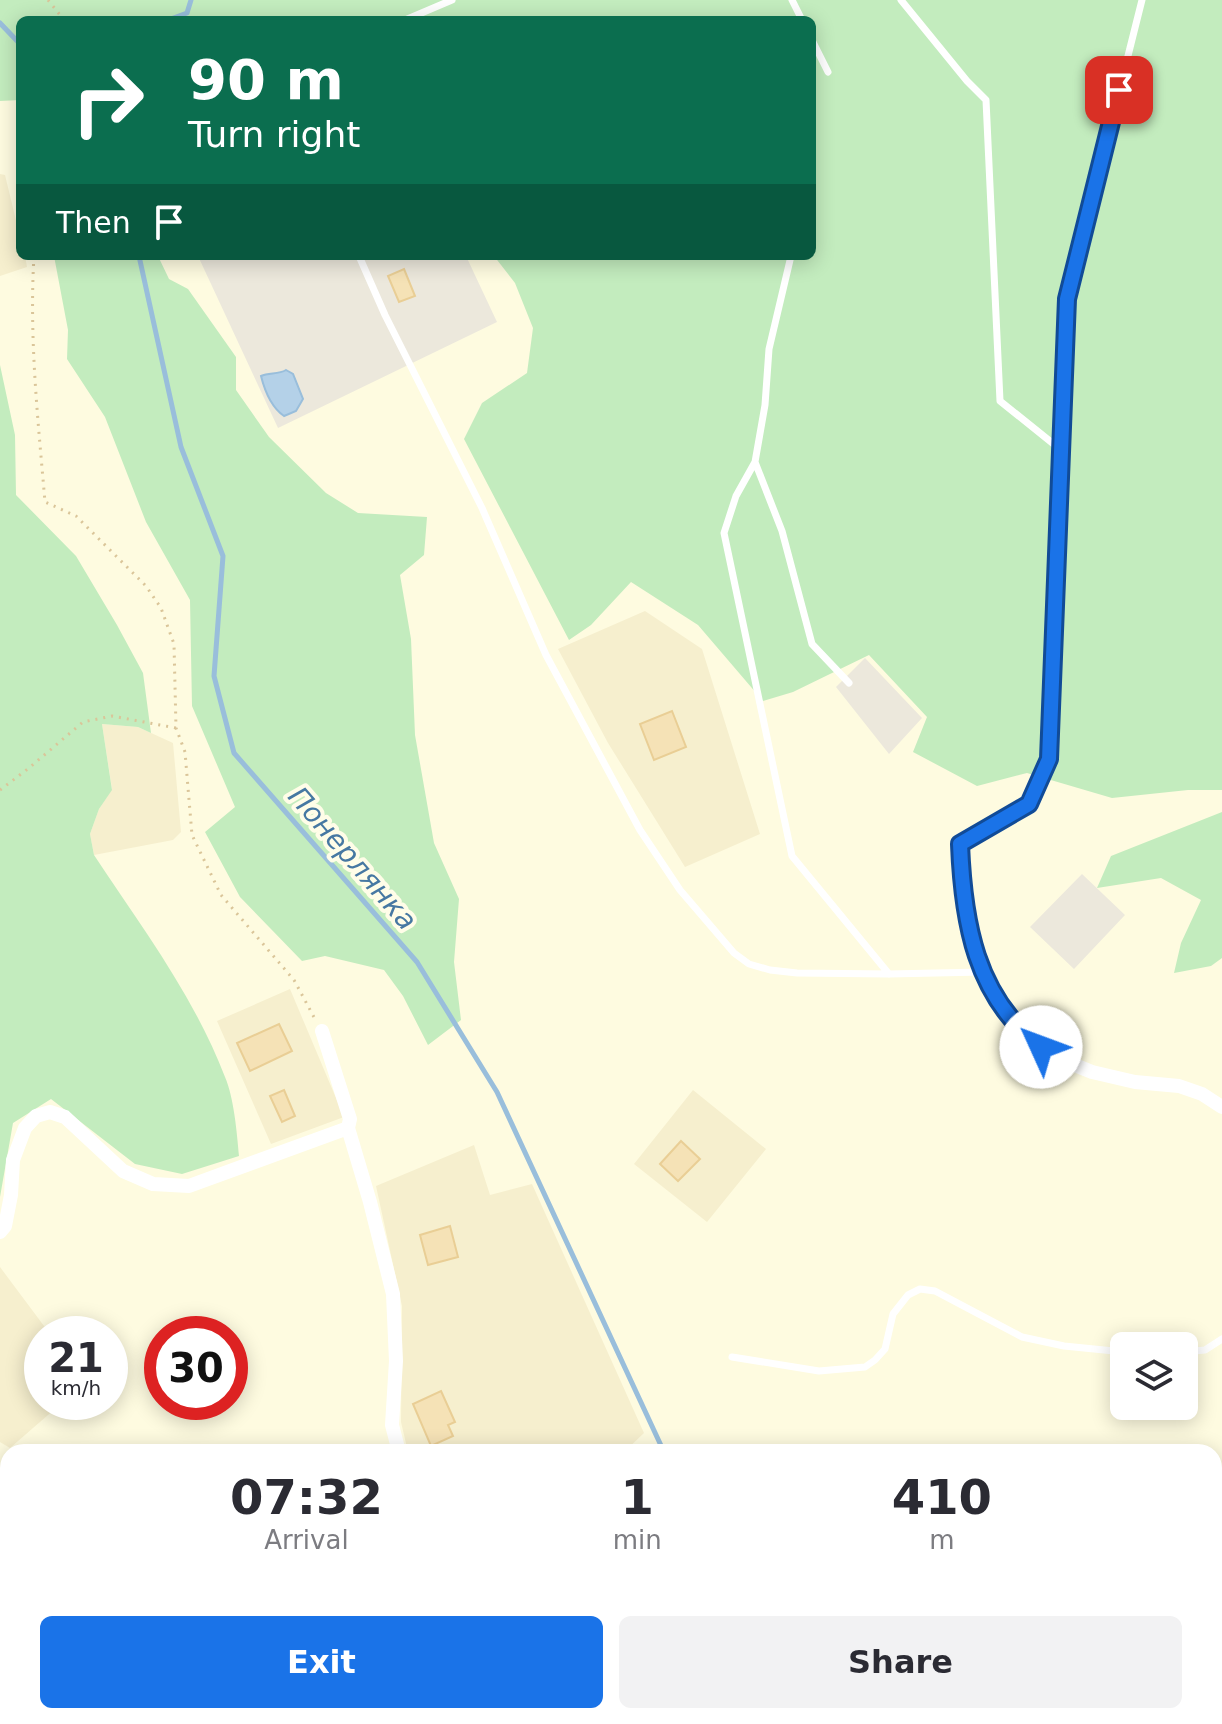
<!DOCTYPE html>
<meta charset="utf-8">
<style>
body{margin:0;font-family:"DejaVu Sans",sans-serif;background:#f2f2f3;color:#2b2b33;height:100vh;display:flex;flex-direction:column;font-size:30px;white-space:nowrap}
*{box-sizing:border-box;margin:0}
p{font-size:26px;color:#7c7c81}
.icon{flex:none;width:44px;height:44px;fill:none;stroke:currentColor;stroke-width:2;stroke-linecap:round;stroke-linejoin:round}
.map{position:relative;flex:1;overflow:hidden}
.side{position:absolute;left:0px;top:1444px;width:1222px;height:280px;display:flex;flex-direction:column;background:#fff;border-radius:24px 24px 0 0;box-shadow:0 4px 20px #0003}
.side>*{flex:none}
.guide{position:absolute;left:16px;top:16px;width:800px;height:244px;border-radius:12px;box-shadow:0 4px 20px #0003;background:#0b6e4f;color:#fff;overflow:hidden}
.fabs{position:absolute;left:1110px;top:1332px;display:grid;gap:16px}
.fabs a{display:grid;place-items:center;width:88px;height:88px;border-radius:12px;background:#fff;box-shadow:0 4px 20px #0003;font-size:40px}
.speed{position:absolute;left:24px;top:1316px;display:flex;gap:16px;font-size:40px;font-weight:700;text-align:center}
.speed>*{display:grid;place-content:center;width:104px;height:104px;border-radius:50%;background:#fff;box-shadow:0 4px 20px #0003;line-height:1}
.speed small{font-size:20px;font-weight:400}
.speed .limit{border:12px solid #d22;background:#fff;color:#111}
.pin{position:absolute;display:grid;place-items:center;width:68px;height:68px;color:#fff;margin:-34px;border-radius:16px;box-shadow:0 4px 12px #0006}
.me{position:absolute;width:88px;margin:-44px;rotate:313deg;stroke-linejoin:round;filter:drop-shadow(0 0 6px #0008)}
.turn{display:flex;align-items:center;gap:28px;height:168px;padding:0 40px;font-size:36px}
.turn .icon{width:104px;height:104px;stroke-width:2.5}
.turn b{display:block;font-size:56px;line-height:68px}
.then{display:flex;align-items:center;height:76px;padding:0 40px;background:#0003;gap:16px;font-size:30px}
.eta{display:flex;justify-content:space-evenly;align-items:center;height:136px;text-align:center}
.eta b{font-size:48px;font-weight:800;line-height:56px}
.action{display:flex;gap:16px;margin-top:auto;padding:16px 40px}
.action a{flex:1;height:92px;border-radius:12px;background:#1a73e8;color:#fff;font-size:32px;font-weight:800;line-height:92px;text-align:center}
.action a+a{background:#f2f2f3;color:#2b2b33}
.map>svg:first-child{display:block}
</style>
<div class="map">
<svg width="1222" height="1724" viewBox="0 0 1222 1724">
<rect width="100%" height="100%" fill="#fefbe0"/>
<path fill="#f6efce" d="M 0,174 L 5,175 L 20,237 L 20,256 L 25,256 L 27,267 L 0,276 Z
M 645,611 L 702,649 L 760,834 L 685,867 L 608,743 L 558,649 Z
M 102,724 L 138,727 L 173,743 L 181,832 L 173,840 L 94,855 L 90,834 L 99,809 L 112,789 Z
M 290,989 L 344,1117 L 271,1144 L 217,1021 Z
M 693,1090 L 766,1149 L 707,1222 L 634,1164 Z
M 474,1145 L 490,1195 L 532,1184 L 644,1433 L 624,1452 L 408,1452 L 401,1422 L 402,1306 L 376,1186 Z
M 0,1267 L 50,1334 L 42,1334 L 42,1402 L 63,1402 L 10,1448 L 0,1442 Z
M 348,1716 L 679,1716 L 687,1724 L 353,1724 Z"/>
<path fill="#ece8dc" d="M 198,256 L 466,256 L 497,322 L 278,428 Z
M 865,658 L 922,718 L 889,754 L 836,687 Z
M 1082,874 L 1125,915 L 1074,969 L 1030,927 Z"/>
<path fill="#c3ecbe" d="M 0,0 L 1222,0 L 1222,790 L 1188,790 L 1112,798 L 1027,773 L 977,786 L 913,752 L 927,717 L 869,655 L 793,692 L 763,701 L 698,625 L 631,582 L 591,625 L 569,640 L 464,439 L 482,403 L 527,373 L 533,328 L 515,283 L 494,256 L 812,256 L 812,20 L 20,20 L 20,100 L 0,101 Z
M 54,256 L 158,256 L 169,279 L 188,289 L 236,357 L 236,390 L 269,437 L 326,493 L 358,513 L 427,517 L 424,555 L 400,575 L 411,639 L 415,735 L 434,843 L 459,899 L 454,962 L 461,1020 L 428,1045 L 403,996 L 384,970 L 325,956 L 302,961 L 240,897 L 205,832 L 235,807 L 192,706 L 190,600 L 146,522 L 105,417 L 67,359 L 68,330 Z
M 0,365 L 15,435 L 16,495 L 76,556 L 117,625 L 143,673 L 151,733 L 138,727 L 102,724 L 112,790 L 99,809 L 90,834 L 94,855 C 141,926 194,996 225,1077 C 234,1098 237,1133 239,1156 L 182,1174 L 135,1164 L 51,1099 L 13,1123 L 0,1197 Z
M 1222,812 L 1222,958 L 1211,966 L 1174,973 L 1181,943 L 1201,900 L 1161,878 L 1097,888 L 1111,856 Z"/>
<path fill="#b4d1e8" stroke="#99bedb" stroke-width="2" d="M 286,370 L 293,374 L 303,399 L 296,411 L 284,416 C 271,407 265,392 261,376 C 269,372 278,375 286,370 Z"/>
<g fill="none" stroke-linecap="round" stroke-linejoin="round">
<path stroke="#99bedb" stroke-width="5" d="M 168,20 L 187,13 L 191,0
M 0,23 L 20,44
M 139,256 L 181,447 L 223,556 L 214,676 L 234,753 L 417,962 L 497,1092 L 664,1452
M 879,1716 L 888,1724"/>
</g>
<path fill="#f5e2b6" stroke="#e9ce95" stroke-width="2" d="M 404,269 L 415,296 L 399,302 L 388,276 Z
M 672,711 L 686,747 L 654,760 L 640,724 Z
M 279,1024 L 292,1051 L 250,1071 L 237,1043 Z
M 284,1090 L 295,1116 L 282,1122 L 270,1096 Z
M 681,1141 L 700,1159 L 678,1181 L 660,1164 Z
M 450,1226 L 458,1257 L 428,1265 L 420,1235 Z
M 441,1391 L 455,1422 L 448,1425 L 453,1436 L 431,1446 L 413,1404 Z"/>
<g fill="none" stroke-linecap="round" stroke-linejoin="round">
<path stroke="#dac599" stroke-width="3" stroke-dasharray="2 6" stroke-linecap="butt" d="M 48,0 L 64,20
M 34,256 C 29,338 38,420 45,502 L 76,516 L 146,586 L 161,608 L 174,644 L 176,728 L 185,752 L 192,835 L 221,895 L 294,980 L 315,1019
M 0,790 L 29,768 L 83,722 L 112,716 L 176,728"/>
<path stroke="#fff" stroke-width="7" d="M 792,0 L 802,20
M 901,0 L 967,81 L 986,100 L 1000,401 L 1061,450
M 405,20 L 452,0
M 812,40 L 828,72
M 359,256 L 385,315 L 482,508 L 546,655 L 640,830 L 680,890 L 734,953 L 749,964 L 770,970 L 797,973 L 889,974 L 983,972
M 791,256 L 769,349 L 765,405 L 755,462 L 736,496 L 724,533 L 792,856 L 889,974
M 755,462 L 782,531 L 812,644 L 849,683
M 960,844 L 1029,804 L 1049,759 L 1067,299 L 1142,0
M 1184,1352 L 1205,1350 L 1222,1339
M 732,1357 L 819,1371 L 865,1367 L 875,1360 L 885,1349 L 893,1314 L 908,1295 L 920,1289 L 935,1291 L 1022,1337 L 1064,1346 L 1124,1352
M 1214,1662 L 1222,1655"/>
<path stroke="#fff" stroke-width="14" d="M 960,844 L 961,886 L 969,932 L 983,972 L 1001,1007 L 1027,1036 L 1055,1057 L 1092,1072 L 1135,1082 L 1179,1086 L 1202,1094 L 1222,1107
M 322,1031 L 350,1119 L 348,1128 L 370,1202 L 393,1294 L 396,1361 L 392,1425 L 399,1452
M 0,1232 L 5,1226 L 11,1195 L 13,1160 L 25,1128 L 36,1116 L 50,1112 L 65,1117 L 123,1171 L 153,1184 L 189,1186 L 348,1128
M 499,1716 L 503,1724"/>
</g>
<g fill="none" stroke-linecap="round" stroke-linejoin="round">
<g stroke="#114b97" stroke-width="20">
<path id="route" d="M 1041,1047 C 975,997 963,921 960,844 L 1029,804 L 1049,759 L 1067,299 L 1119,90"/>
</g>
<use href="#route" stroke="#1a73e8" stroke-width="14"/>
</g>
<g text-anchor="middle" stroke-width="8" stroke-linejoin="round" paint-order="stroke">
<g font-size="28" font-style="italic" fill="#4678a2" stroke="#fffde8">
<text transform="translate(353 858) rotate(49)" y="10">Понерлянка</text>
</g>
</g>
</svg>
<div class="fabs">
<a><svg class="icon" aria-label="layers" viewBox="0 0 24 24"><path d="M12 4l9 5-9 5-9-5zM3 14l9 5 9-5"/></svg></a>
</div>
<div class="speed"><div>21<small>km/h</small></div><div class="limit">30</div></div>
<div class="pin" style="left:1119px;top:90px;background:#d93025"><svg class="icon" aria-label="arrive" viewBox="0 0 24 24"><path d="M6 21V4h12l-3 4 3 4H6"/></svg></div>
<svg class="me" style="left:1041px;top:1047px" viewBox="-20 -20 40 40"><circle r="19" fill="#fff"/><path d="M0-13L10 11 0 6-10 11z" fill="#1a73e8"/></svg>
<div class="guide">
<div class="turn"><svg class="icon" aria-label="right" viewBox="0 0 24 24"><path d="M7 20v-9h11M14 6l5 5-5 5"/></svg><div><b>90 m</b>Turn right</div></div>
<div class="then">Then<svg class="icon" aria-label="arrive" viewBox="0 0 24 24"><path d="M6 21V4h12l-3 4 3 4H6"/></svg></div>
</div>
<section class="side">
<div class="eta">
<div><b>07:32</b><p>Arrival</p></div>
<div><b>1</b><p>min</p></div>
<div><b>410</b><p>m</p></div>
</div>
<div class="action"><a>Exit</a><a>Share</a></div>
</section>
</div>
